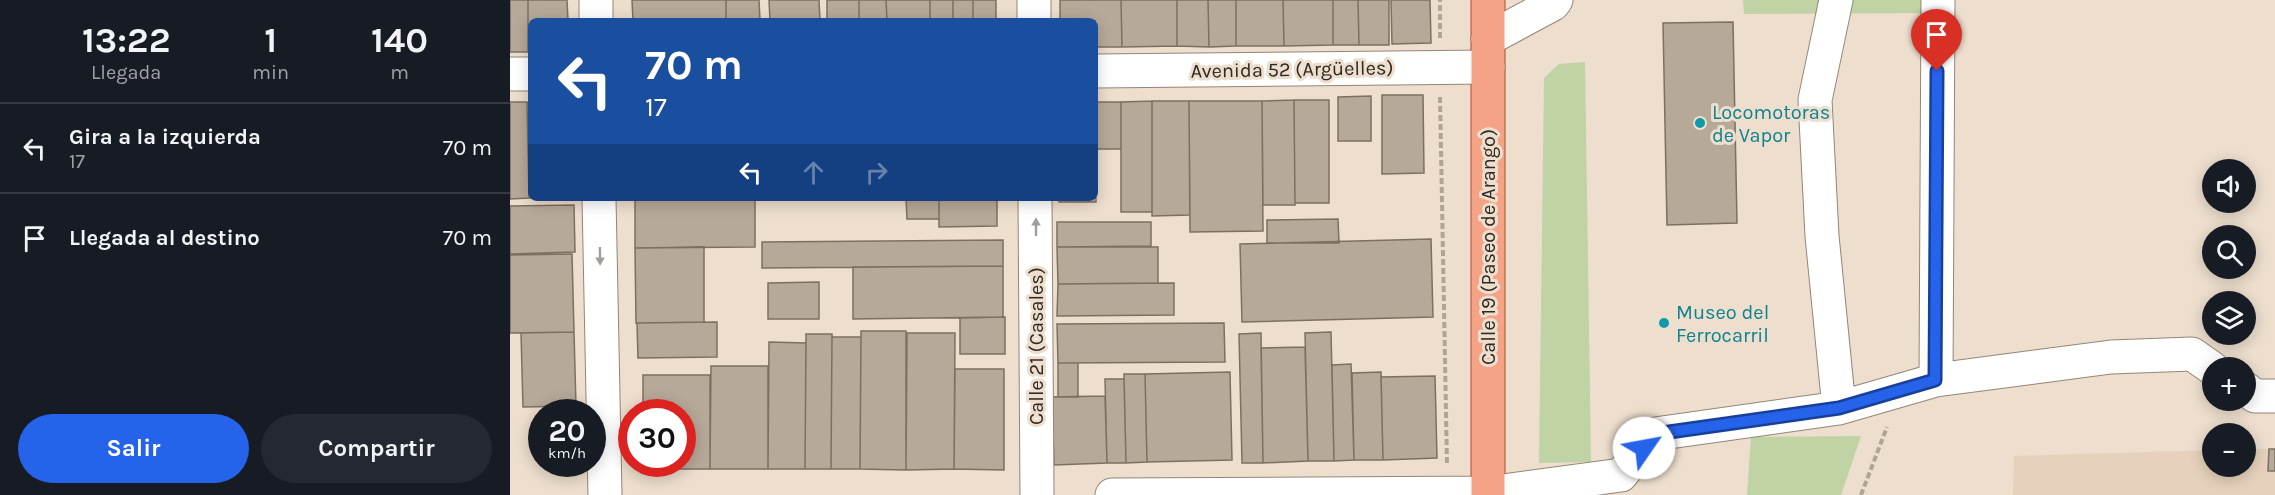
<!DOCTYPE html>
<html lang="es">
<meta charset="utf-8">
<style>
body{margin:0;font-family:Karla,sans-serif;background:#242831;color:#f1f3f6;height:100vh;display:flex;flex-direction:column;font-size:22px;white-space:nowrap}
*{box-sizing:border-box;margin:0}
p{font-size:20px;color:#9ea1a6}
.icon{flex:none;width:33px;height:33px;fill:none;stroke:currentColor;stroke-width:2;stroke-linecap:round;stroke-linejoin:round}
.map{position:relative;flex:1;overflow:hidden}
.side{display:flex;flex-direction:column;background:#171b24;width:510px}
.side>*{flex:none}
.hud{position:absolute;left:18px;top:18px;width:570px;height:183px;border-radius:9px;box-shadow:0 3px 15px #0003;background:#1a4fa0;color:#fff;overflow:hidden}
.fabs{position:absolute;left:1692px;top:159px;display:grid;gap:12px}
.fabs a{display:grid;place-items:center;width:54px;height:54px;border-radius:50%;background:#171b24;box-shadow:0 3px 15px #0003;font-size:30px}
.speed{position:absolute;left:18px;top:399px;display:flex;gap:12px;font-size:30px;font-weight:700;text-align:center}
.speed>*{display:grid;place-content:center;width:78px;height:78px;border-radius:50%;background:#171b24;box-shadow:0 3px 15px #0003;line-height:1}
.speed small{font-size:15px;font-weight:400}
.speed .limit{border:9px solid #d22;background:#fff;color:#111}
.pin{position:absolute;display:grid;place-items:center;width:51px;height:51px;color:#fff;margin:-62px -26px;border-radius:50% 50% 50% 0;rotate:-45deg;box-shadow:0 0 6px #0007}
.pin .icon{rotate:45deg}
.me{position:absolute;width:66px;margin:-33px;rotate:57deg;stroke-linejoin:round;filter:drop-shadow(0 0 4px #0008)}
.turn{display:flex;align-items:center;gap:21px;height:126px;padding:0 18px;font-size:27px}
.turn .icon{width:78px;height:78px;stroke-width:2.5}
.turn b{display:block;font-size:42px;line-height:51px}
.lanes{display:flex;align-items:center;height:57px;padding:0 18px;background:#0003;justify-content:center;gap:30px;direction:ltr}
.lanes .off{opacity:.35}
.eta{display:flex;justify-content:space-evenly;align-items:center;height:102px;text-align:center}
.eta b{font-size:36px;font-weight:700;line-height:42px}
.primary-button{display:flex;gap:12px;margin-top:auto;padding:12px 18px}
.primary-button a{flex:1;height:69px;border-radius:36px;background:#2563eb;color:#fff;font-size:24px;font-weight:700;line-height:69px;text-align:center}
.primary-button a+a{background:#242831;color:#f1f3f6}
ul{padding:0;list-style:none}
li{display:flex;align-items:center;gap:18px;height:90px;padding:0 18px;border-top:2px solid #363941}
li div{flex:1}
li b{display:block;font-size:22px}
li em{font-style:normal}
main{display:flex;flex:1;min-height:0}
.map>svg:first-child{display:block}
</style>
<main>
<section class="side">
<div class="eta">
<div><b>13:22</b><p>Llegada</p></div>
<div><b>1</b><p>min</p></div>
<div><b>140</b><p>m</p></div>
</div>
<ul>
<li><svg class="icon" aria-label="left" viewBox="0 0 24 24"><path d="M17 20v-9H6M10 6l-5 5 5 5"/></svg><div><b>Gira a la izquierda</b><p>17</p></div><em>70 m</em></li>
<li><svg class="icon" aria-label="arrive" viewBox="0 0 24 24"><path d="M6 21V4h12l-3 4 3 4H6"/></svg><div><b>Llegada al destino</b></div><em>70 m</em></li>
</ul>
<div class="primary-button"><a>Salir</a><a>Compartir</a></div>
</section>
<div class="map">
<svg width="1765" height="495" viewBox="0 0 1765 495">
<rect width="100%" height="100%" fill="#eddecd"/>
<path fill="#e6d2bc" d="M 1736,449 L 1765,449 L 1765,495 L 1503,495 L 1504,456 L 1702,450 L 1702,466 L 1736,466 Z"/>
<path fill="#bfd3a4" d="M 1233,0 L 1428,0 L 1428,13 L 1234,14 Z
M 1075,62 L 1081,462 L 1029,463 L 1034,78 L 1049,64 Z
M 1351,436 L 1331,495 L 1237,495 L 1241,437 Z"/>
<path fill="#b7a999" stroke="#7d7061" stroke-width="1.5" d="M 0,0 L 18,0 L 18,52 L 0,52 Z
M 18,0 L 57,0 L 58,21 L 21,21 L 21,52 L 18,52 Z
M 122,0 L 216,0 L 216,21 L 123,21 Z
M 216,0 L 249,0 L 250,21 L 216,21 Z
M 259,0 L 309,0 L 310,21 L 260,21 Z
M 317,0 L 349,0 L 349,21 L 317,21 Z
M 349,0 L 376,0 L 377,21 L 349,21 Z
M 376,0 L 420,0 L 420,21 L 377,21 Z
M 420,0 L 443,0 L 443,21 L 420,21 Z
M 443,0 L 463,0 L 463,21 L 443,21 Z
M 463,0 L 486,0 L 486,21 L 463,21 Z
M 550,0 L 611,0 L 612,47 L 585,47 L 585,21 L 550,21 Z
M 611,0 L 667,0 L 667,46 L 612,47 Z
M 667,0 L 698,0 L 699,47 L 667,46 Z
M 698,0 L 726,0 L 726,46 L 699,47 Z
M 726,0 L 773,0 L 774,46 L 726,46 Z
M 773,0 L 823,0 L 823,45 L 774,46 Z
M 823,0 L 848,0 L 849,45 L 823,45 Z
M 848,0 L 879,0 L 879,45 L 849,45 Z
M 881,0 L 920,0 L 921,43 L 882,44 Z
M 1223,22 L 1227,223 L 1157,225 L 1153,23 Z
M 872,95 L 913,95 L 914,173 L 872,174 Z
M 861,96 L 861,141 L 828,141 L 828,97 Z
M 784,100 L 819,100 L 819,203 L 785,203 Z
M 784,100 L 785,205 L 753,205 L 752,101 Z
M 642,101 L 679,101 L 680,215 L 642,216 Z
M 642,101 L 642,212 L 611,212 L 611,102 Z
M 679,101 L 752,101 L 753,231 L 680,232 Z
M 0,102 L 17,102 L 19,198 L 0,199 Z
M 585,102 L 611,102 L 611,149 L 585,149 Z
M 17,103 L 21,103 L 21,198 L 32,198 L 19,198 Z
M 585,130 L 586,202 L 549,202 L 549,198 L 585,198 Z
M 125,198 L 245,198 L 245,247 L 125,248 Z
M 396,198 L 429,198 L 429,219 L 397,219 Z
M 429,198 L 487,198 L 487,226 L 429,227 Z
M 64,205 L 65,252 L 0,254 L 0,206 Z
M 828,219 L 829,243 L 757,243 L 757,220 Z
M 547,222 L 641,222 L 641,246 L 547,247 Z
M 921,239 L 923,317 L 732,322 L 730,244 Z
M 493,240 L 493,266 L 252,268 L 252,242 Z
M 194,247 L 194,322 L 126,323 L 125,248 Z
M 547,247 L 648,247 L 648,283 L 548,284 Z
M 62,254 L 64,332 L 0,333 L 0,255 Z
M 493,266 L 493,317 L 343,319 L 343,267 Z
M 309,282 L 309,319 L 258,319 L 258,283 Z
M 664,283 L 664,315 L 547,316 L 548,284 Z
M 495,317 L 495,354 L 450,354 L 450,318 Z
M 207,322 L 207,357 L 128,358 L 127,323 Z
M 714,323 L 715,362 L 548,363 L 547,324 Z
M 351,331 L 396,331 L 396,470 L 350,469 Z
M 64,332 L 66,406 L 13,407 L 11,333 Z
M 821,332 L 824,461 L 798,461 L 795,333 Z
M 397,333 L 445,333 L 444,469 L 396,470 Z
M 751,333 L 753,463 L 732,463 L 729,334 Z
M 296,334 L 322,334 L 321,469 L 295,469 Z
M 322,337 L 351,337 L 350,469 L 321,469 Z
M 259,342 L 296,343 L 295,469 L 258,469 Z
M 795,347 L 798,461 L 753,463 L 751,348 Z
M 548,363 L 568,363 L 568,397 L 548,397 Z
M 841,364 L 844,460 L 824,461 L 822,365 Z
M 201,366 L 258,366 L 258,469 L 200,469 Z
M 445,369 L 494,369 L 494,470 L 444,469 Z
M 720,372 L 722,460 L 637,462 L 635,374 Z
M 871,372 L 873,460 L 844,460 L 842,373 Z
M 614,374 L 635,374 L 637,462 L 616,463 Z
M 133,375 L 200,375 L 200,469 L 133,469 L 133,464 L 172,464 L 172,412 L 133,412 Z
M 925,376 L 927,458 L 873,460 L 871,377 Z
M 595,379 L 614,379 L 616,463 L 597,463 Z
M 595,396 L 597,463 L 544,465 L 542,397 Z
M 1759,449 L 1765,449 L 1765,471 L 1758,471 Z"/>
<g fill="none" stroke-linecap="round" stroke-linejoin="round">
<g stroke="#948677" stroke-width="35">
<path id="minor" d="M 86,0 L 86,21
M 524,0 L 524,21
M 1326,0 L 1305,100 L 1312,236 L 1329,408
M 978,39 L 1043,4 L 1046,0
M 585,71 L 978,67
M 0,74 L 21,74
M 89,198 L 95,495
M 525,198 L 527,495
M 1426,380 L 1428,0
M 1736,389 L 1745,396 L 1765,396
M 602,495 L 978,493 L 1111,475 L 1145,434 L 1329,408 L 1426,380 L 1601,357 L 1682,354 L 1702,368"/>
</g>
<g stroke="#aa512f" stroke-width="35">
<path id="major" d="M 978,495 L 978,0"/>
</g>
<path stroke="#b0a496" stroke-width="4" stroke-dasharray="6 3" stroke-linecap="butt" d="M 930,38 L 930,0
M 930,97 L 937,464
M 1351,495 L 1377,427"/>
<use href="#minor" stroke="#fff" stroke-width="33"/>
<use href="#major" stroke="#f4a386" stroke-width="33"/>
</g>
<defs><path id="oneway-solid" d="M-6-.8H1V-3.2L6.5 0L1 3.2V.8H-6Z" transform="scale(1.5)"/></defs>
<g fill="#a19f9c">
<use href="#oneway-solid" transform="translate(526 227) rotate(-90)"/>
<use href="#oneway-solid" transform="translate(90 256) rotate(89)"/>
</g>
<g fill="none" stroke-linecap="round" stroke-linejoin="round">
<g stroke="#184099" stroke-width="15">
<path id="route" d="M 1134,448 L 1145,434 L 1329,408 L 1425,380 L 1427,71"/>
</g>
<use href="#route" stroke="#2563eb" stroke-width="10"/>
</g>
<g fill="#0f9aa8" stroke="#eddecd" stroke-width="2">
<circle cx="1190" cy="123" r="6"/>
<circle cx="1154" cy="323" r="6"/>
</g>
<g text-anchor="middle" stroke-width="6" stroke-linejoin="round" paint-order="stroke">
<g font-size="20" fill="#2f2923" stroke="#eddecd">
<text transform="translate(782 69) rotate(-1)" y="7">Avenida 52 (Argüelles)</text>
<text transform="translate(978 247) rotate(-90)" y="7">Calle 19 (Paseo de Arango)</text>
<text transform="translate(526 346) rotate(-90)" y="7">Calle 21 (Casales)</text>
</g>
<g font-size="20" fill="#0d838f" stroke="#eddecd" text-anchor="start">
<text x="1202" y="119">Locomotoras<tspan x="1202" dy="23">de Vapor</tspan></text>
<text x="1166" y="319">Museo del<tspan x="1166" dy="23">Ferrocarril</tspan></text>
</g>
</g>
</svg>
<div class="fabs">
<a><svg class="icon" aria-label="sound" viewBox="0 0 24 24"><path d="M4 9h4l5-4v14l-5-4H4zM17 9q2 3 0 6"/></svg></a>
<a><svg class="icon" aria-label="search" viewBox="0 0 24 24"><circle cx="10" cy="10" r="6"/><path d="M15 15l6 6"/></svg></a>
<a><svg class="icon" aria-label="layers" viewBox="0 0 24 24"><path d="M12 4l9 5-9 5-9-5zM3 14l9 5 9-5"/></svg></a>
<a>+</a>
<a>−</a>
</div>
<div class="speed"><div>20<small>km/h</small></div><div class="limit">30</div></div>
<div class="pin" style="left:1427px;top:71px;background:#d93025"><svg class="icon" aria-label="arrive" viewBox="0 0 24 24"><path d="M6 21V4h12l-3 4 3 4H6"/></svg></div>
<svg class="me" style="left:1134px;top:448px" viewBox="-20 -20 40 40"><circle r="19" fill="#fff"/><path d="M0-13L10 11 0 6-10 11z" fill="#2563eb"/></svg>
<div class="hud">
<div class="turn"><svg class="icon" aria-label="left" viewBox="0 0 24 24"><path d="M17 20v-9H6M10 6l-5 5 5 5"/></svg><div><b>70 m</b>17</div></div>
<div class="lanes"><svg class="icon" aria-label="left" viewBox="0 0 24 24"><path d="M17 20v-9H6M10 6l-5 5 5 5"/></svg><svg class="icon off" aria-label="ahead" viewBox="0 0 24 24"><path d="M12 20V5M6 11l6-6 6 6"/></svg><svg class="icon off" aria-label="right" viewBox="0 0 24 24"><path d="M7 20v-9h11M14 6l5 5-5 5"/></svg></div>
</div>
</div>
</main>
